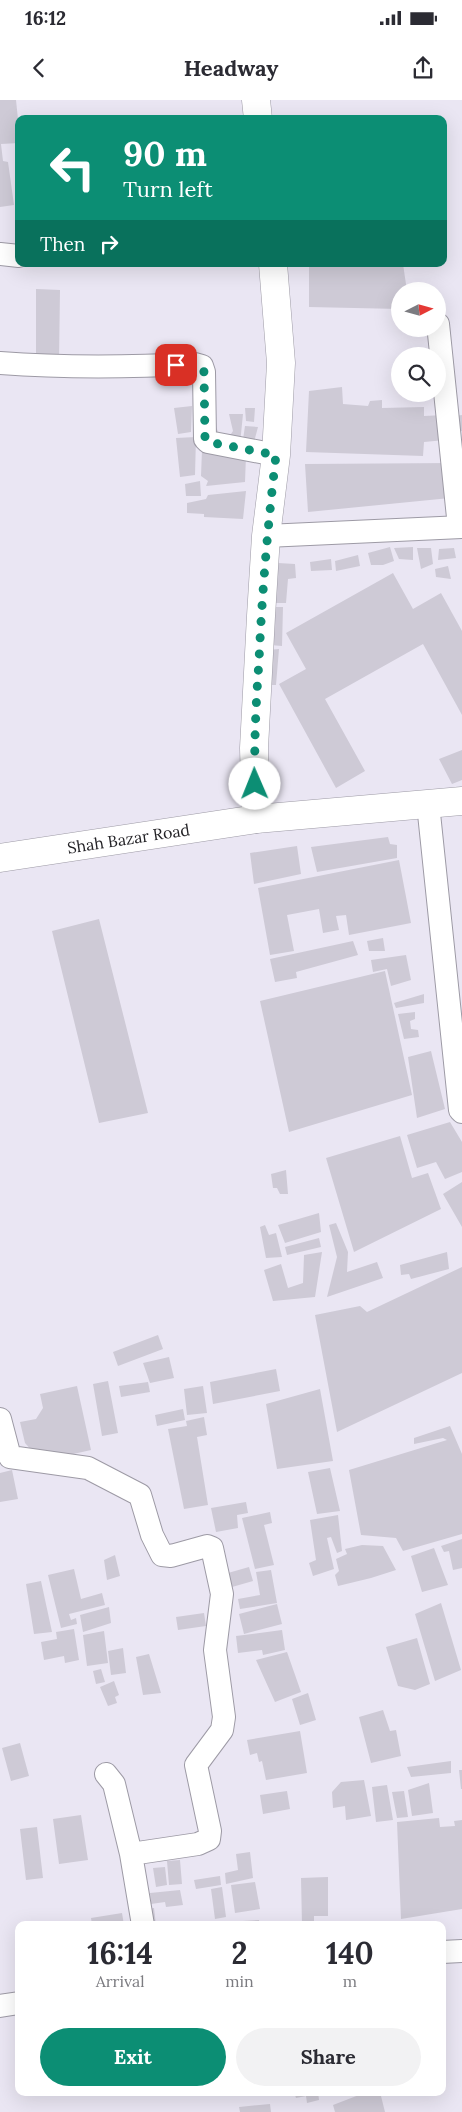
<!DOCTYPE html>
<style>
body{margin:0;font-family:Lora,serif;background:#f2f2f3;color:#2b2b33;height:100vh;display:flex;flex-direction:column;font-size:19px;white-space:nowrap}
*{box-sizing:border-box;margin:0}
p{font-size:16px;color:#7c7c81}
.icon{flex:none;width:28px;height:28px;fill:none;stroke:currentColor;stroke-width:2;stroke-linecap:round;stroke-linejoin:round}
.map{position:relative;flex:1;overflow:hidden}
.panel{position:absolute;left:15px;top:1821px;width:431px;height:175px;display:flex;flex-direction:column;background:#fff;border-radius:10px;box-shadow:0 5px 20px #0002}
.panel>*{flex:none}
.guide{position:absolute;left:15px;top:15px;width:432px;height:152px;border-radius:10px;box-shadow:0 5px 20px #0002;background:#0c8e74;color:#fff;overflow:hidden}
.needle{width:32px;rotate:84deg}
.fabs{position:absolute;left:391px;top:182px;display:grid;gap:10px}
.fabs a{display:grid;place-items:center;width:55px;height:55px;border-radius:50%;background:#fff;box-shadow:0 5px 20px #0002;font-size:25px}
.pin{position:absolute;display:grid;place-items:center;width:42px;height:42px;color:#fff;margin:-21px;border-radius:10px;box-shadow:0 2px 8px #0006}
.me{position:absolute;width:55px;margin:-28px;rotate:359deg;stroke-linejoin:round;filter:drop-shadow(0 0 4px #0008)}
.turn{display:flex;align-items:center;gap:18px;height:105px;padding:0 25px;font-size:22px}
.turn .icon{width:65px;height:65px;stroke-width:2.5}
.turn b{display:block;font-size:35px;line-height:42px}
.then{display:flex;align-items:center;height:48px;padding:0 25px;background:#0003;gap:10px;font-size:19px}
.eta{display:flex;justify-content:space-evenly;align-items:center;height:85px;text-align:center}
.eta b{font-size:30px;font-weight:700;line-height:35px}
.primary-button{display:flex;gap:10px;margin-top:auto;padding:10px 25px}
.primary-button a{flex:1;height:58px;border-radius:30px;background:#0c8e74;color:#fff;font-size:20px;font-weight:700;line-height:58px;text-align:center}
.primary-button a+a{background:#f2f2f3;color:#2b2b33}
.status{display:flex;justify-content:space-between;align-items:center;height:35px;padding:0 25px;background:#fff;direction:ltr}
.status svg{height:14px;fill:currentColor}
header{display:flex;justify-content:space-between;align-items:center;height:65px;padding:0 25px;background:#fff;font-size:22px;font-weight:700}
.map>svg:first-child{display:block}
</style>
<div class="status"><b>16:12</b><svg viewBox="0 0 49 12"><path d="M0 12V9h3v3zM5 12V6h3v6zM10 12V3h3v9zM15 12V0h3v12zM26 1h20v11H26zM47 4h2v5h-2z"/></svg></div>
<header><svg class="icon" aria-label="back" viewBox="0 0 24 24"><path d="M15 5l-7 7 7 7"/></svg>Headway<svg class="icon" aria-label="share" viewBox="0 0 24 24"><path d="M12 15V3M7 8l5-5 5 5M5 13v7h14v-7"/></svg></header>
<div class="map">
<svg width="462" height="2012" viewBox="0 0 462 2012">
<rect width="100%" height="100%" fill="#eae6f3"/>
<path fill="#cecad6" d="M 0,0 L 16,0 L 19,29 L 19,43 L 1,44 L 3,61 L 8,62 L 14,105 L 0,107 Z
M 309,164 L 403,164 L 407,191 L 400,191 L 400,209 L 309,207 Z
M 36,189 L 60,190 L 59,261 L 36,261 Z
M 342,287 L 343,304 L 368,306 L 370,301 L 382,300 L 382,308 L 424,307 L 424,316 L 444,315 L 445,340 L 424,342 L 423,356 L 306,352 L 309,291 Z
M 192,306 L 191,332 L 178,334 L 174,308 Z
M 245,308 L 255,308 L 254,322 L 246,321 Z
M 229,314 L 243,314 L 240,344 L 210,341 L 211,315 L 219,334 L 231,334 L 233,331 Z
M 462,315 L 462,331 L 455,332 L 455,316 Z
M 245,326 L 258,327 L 254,342 L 242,346 Z
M 196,337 L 195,375 L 180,377 L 176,338 Z
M 202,350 L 246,355 L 245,382 L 206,386 L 208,381 L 201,376 Z
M 453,363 L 450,398 L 308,412 L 305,364 Z
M 200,381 L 201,396 L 186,396 L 185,384 Z
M 246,391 L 243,419 L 204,417 L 204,414 L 187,413 L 187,403 L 206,399 L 208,395 Z
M 390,447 L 394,461 L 383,465 L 371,465 L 368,453 Z
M 413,447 L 413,460 L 399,459 L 394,448 Z
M 417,448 L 431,448 L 433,464 L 421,469 Z
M 454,448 L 456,458 L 438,460 L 439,449 Z
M 358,455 L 360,466 L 336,471 L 335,461 Z
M 331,459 L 332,470 L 311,471 L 310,462 Z
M 278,463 L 295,464 L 296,478 L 288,479 L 286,503 L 273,503 Z
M 448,466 L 451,479 L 436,477 L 435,469 Z
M 393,473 L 413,509 L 441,493 L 462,531 L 462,615 L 423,544 L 325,599 L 365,671 L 336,688 L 279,584 L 306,569 L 286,533 Z
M 275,507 L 283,507 L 282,546 L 270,545 Z
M 279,549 L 276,585 L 266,585 L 268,550 Z
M 462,650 L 462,680 L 452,684 L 439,659 Z
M 388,737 L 390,744 L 397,745 L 397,758 L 317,772 L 311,747 Z
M 297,746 L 301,774 L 254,784 L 250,753 Z
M 399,760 L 411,823 L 349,835 L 346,815 L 336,816 L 339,830 L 323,833 L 319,809 L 287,815 L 294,851 L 270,855 L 258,788 Z
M 99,819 L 148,1013 L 99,1023 L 52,831 Z
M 383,838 L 385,851 L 369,851 L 367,841 Z
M 353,841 L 358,855 L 296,872 L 297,878 L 275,882 L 270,859 Z
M 406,855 L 411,880 L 391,886 L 387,869 L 373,872 L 371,860 Z
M 385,871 L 412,995 L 289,1032 L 260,901 Z
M 424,894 L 424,903 L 396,908 L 394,903 Z
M 415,912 L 415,919 L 410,921 L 411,929 L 418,930 L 419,937 L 404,939 L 398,914 Z
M 431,951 L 445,1009 L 417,1018 L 408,957 Z
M 450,1022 L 462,1042 L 462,1072 L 445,1079 L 436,1062 L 417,1068 L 407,1035 Z
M 400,1036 L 412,1078 L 428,1073 L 441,1109 L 354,1152 L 326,1058 Z
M 286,1070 L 288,1094 L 280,1094 L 277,1088 L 273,1088 L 271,1074 Z
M 462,1082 L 462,1127 L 443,1094 Z
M 319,1113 L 321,1132 L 285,1143 L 278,1125 Z
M 336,1123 L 348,1152 L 347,1172 L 377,1162 L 383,1178 L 327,1197 L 337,1157 L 329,1125 Z
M 265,1125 L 269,1135 L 276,1133 L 282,1157 L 266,1158 L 260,1127 Z
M 319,1138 L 321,1147 L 287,1155 L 285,1147 Z
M 322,1152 L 315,1197 L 273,1201 L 264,1170 L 281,1164 L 288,1188 L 303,1183 L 304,1155 Z
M 447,1152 L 449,1169 L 411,1179 L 409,1174 L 401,1175 L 400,1165 Z
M 462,1167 L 462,1273 L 337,1332 L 315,1215 L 360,1206 L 367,1212 Z
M 158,1235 L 163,1249 L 118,1266 L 113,1252 Z
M 169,1257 L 174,1278 L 150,1283 L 143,1263 Z
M 276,1269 L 280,1291 L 213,1304 L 210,1282 Z
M 108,1281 L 118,1333 L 102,1336 L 93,1284 Z
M 148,1282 L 150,1292 L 121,1297 L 119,1286 Z
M 77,1286 L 91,1350 L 60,1357 L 33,1352 L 25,1343 L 20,1322 L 36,1319 L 43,1308 L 40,1294 Z
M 203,1286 L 207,1313 L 187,1315 L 184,1289 Z
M 320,1289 L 333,1361 L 277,1369 L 266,1304 Z
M 183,1309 L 185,1320 L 157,1326 L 155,1315 Z
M 204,1317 L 207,1335 L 197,1337 L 208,1405 L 184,1409 L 168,1329 L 187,1326 L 186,1321 Z
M 450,1326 L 462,1354 L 462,1434 L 403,1451 L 396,1438 L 361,1435 L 349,1370 L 447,1340 L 443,1338 L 414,1344 L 414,1338 Z
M 330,1368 L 340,1411 L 317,1414 L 308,1372 Z
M 12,1370 L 18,1399 L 0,1402 L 0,1373 Z
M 246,1402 L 248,1413 L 237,1415 L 238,1428 L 216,1432 L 211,1408 Z
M 270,1412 L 272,1423 L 264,1425 L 274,1465 L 255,1469 L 242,1418 Z
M 338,1415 L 342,1451 L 337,1453 L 331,1437 L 327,1438 L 334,1469 L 313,1476 L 309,1463 L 316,1460 L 310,1420 Z
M 462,1439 L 462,1468 L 453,1470 L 449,1451 L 444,1452 L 441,1446 Z
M 362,1445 L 383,1446 L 396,1470 L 371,1478 L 338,1486 L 335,1475 L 339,1471 L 336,1459 L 347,1454 L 345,1449 Z
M 434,1448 L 448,1485 L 422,1492 L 411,1456 Z
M 115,1455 L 120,1476 L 107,1480 L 104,1460 Z
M 249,1467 L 253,1481 L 225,1489 L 221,1475 Z
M 74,1469 L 81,1499 L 102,1493 L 105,1505 L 69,1514 L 71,1520 L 76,1518 L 77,1524 L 61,1528 L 48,1475 Z
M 271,1470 L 277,1503 L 240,1509 L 238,1499 L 260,1495 L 256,1472 Z
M 41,1481 L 52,1532 L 34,1534 L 26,1484 Z
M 441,1503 L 461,1570 L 435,1581 L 415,1514 Z
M 277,1504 L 282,1524 L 244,1534 L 239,1514 Z
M 109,1507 L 111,1523 L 83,1532 L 80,1515 Z
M 204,1513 L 206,1526 L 178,1530 L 176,1517 Z
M 74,1529 L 79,1560 L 65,1563 L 64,1556 L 44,1560 L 41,1542 L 57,1539 L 56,1532 Z
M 282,1530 L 285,1550 L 263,1555 L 262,1550 L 238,1553 L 236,1536 Z
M 104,1531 L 108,1563 L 87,1566 L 83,1535 Z
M 417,1538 L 430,1584 L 415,1590 L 398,1586 L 386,1547 Z
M 123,1548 L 126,1573 L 111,1575 L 108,1551 Z
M 287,1552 L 301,1592 L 275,1602 L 256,1560 Z
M 149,1554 L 161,1593 L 143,1595 L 136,1557 Z
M 101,1569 L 105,1582 L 96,1584 L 93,1571 Z
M 114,1581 L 119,1595 L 115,1597 L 117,1603 L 108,1606 L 100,1587 Z
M 308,1593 L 316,1620 L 300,1625 L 292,1599 Z
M 383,1610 L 390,1631 L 396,1630 L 401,1656 L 371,1663 L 359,1617 Z
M 300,1631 L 307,1673 L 266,1680 L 262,1661 L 259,1662 L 257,1653 L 250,1655 L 247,1640 Z
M 20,1643 L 29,1676 L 11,1681 L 2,1648 Z
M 451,1661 L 451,1673 L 411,1677 L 407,1667 Z
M 459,1670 L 462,1670 L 462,1689 L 461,1689 Z
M 364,1680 L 371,1716 L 346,1720 L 345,1706 L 333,1708 L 332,1692 L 341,1682 Z
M 429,1683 L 433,1713 L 412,1716 L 408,1690 Z
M 387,1685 L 393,1720 L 376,1722 L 372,1687 Z
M 287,1691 L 290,1709 L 263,1714 L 260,1695 Z
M 404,1691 L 408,1717 L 397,1718 L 392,1692 Z
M 81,1715 L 88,1760 L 59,1764 L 53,1719 Z
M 439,1718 L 440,1727 L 455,1726 L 454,1721 L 462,1720 L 462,1809 L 401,1819 L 397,1722 Z
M 37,1727 L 43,1778 L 26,1780 L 20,1729 Z
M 250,1752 L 253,1778 L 226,1784 L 225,1773 L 238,1770 L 236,1754 Z
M 180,1760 L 182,1784 L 169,1785 L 167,1761 Z
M 165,1767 L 167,1785 L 156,1787 L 153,1768 Z
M 220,1776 L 221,1785 L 196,1789 L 194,1780 Z
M 328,1777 L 328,1816 L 314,1816 L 314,1825 L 302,1825 L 301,1778 Z
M 255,1782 L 260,1809 L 235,1813 L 231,1785 Z
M 222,1787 L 226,1817 L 215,1819 L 211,1789 Z
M 180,1790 L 183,1805 L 166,1807 L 165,1802 L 151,1804 L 150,1793 Z
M 154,1808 L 156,1825 L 145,1825 L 142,1810 Z
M 122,1813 L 124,1825 L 92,1825 L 91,1818 Z
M 259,1820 L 260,1825 L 208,1825 L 207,1823 Z
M 294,1992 L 318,1992 L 319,2000 L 307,2003 L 306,1996 L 296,1998 Z
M 373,1992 L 380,1992 L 385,2012 L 335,2012 L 333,2005 L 359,1995 Z
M 270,2004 L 271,2012 L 240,2012 L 239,2007 Z"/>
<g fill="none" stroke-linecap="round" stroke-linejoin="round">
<g stroke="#9d9aa5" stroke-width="24">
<path id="minor" d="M 0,154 L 19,156
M 438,224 L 459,427
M 0,263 C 66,268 130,267 195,264 L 202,266 L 204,272 L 205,339 L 208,342 L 276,355
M 266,436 L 462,427
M 428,704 L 460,1010 L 462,1012
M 0,1319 L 10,1357 L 88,1368 L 140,1395 L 152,1435 L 162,1455 L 171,1456 L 207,1446 L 212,1448 L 222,1494 L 215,1550 L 224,1617 L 222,1630 L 196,1665 L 210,1731 L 209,1739 L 198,1744 L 131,1754
M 106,1674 L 114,1684 L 131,1754 L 143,1825
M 442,1852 L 462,1851
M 0,1906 L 19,1903"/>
</g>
<g stroke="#9d9aa5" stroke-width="29">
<path id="tertiary" d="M 256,719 L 462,701"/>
</g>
<g stroke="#9d9aa5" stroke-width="29">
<g id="secondary">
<path d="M 256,0 L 258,19"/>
<path id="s1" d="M 0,758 L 256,719 L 254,648 L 261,516 L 266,436 L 276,355 L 281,263 L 273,164"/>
</g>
</g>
<use href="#minor" stroke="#fff" stroke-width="22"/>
<use href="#tertiary" stroke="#fff" stroke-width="28"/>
<use href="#secondary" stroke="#fff" stroke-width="28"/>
</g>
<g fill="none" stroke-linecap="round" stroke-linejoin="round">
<path stroke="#0c8e74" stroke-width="9" stroke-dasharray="0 16.2" d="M 176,265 L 196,264 L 202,266 L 204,272 L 205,338 L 208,342 L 276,355 C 268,424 262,492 259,561 C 256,602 254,643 255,684"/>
</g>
<g text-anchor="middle" stroke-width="5" stroke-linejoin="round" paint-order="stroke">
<g font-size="16" fill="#232226" stroke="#f7f4fe">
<text dy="6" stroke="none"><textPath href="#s1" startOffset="130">Shah Bazar Road</textPath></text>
</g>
</g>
</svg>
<div class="fabs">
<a><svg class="needle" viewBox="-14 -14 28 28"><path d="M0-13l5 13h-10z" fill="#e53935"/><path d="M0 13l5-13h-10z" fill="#7c7c81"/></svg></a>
<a><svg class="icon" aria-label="search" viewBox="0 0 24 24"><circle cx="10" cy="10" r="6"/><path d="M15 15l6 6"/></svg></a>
</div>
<div class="pin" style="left:176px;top:265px;background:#d93025"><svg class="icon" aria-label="arrive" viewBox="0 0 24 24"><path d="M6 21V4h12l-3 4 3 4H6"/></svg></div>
<svg class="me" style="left:255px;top:684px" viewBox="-20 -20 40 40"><circle r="19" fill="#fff"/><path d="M0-13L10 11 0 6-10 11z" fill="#0c8e74"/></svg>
<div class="guide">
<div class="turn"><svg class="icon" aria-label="left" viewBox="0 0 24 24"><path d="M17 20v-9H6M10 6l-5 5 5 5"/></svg><div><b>90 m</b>Turn left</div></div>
<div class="then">Then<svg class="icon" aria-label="right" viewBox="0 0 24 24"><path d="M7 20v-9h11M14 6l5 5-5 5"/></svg></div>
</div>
<section class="panel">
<div class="eta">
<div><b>16:14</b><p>Arrival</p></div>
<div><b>2</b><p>min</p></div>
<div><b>140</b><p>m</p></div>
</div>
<div class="primary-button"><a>Exit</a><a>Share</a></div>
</section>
</div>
